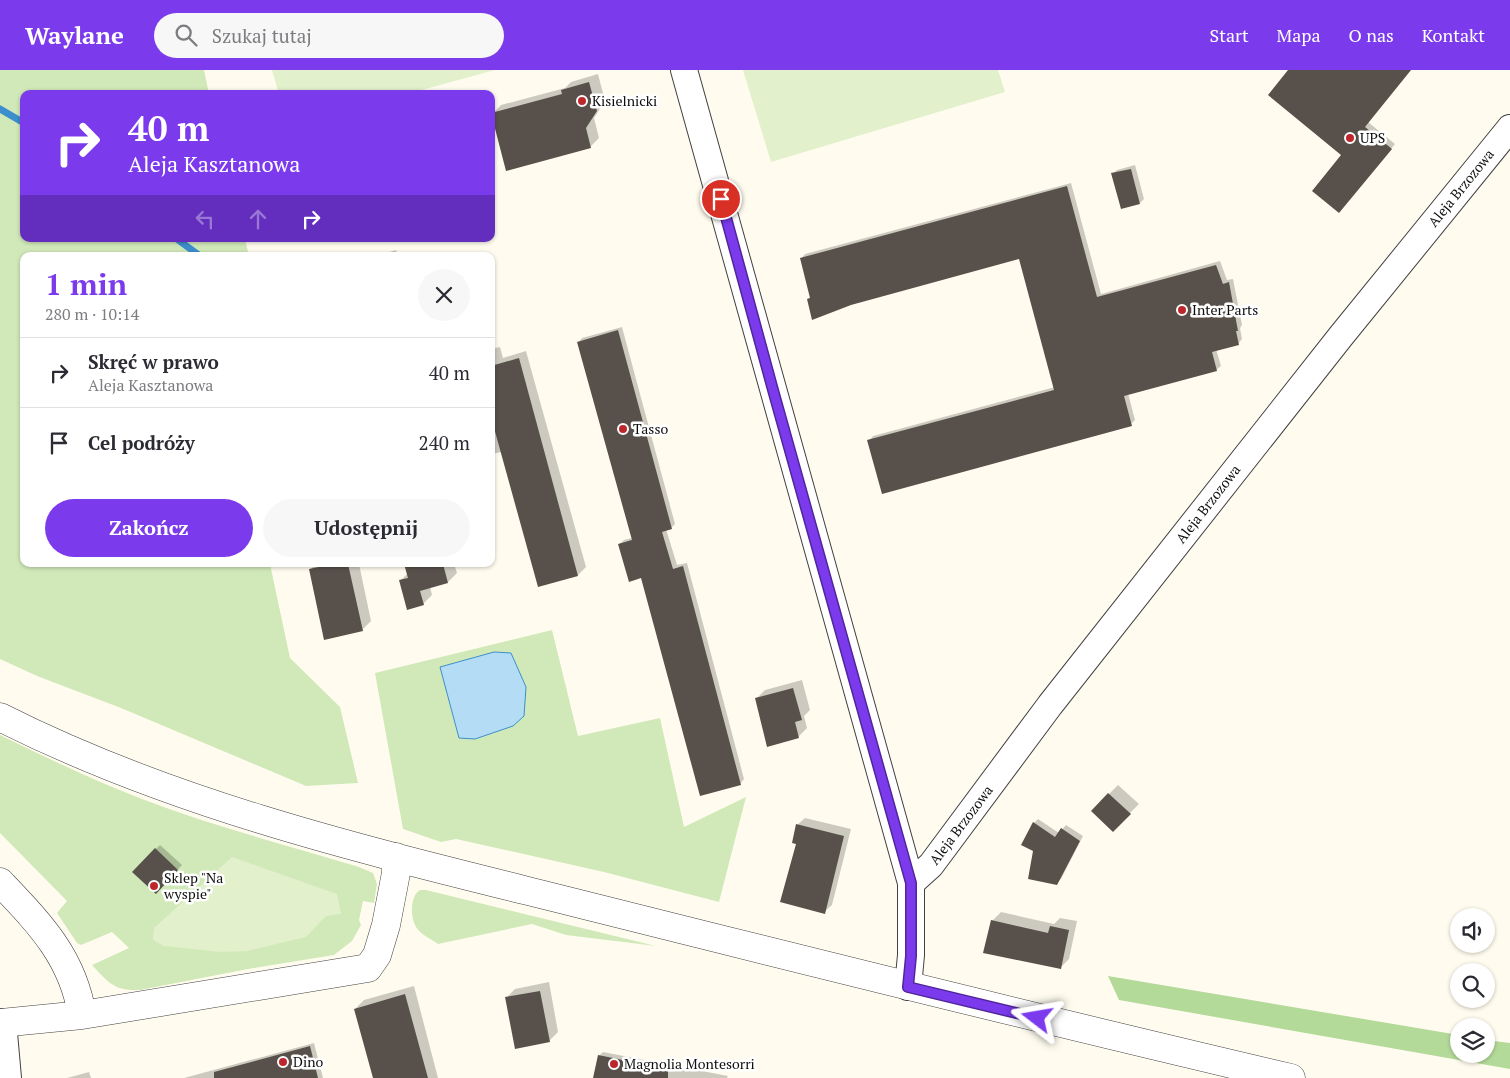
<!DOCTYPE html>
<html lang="pl">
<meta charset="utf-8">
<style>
body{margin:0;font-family:"PT Serif",serif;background:#f7f7f7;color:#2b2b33;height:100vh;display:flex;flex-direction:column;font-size:19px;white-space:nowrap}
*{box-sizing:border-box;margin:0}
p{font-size:16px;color:#7c7c81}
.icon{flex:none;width:28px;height:28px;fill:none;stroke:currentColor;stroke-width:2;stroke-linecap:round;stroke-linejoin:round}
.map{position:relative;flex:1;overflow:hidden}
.drawer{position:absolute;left:20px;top:182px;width:475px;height:315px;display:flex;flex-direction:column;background:#fff;border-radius:10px;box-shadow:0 1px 4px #0004}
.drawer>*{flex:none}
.hud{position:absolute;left:20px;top:20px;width:475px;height:152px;border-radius:10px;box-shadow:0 1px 4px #0004;background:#7c3aed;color:#fff;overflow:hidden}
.controls{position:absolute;left:1450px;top:838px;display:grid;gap:10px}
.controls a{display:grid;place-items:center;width:45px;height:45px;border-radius:50%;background:#fff;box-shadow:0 1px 4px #0004;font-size:25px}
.pin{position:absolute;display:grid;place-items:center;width:42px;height:42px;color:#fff;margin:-21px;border:2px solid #fff;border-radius:50%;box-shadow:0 1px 5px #0007}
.me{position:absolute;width:55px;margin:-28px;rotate:284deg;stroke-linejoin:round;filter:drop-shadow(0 0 4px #0008)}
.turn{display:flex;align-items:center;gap:18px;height:105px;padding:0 25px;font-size:22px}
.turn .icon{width:65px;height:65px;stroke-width:2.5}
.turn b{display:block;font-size:35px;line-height:42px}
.lanes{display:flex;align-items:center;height:48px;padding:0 25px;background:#0003;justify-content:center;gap:25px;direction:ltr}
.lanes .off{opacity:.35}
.round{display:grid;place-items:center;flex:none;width:52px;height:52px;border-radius:26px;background:#f7f7f7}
.summary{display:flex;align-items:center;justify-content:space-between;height:85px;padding:0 25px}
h1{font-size:30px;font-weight:700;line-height:38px;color:#7c3aed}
.action{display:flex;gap:10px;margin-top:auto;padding:10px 25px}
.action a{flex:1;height:58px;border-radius:30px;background:#7c3aed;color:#fff;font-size:20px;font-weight:700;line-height:58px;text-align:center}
.action a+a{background:#f7f7f7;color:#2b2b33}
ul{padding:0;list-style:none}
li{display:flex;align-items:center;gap:15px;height:70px;padding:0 25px;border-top:1px solid #e1e1e2}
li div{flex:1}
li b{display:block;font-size:19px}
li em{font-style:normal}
header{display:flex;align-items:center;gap:30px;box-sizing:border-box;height:70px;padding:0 25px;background:#7c3aed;color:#fff}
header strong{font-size:24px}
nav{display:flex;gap:28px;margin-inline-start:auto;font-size:18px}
.search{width:350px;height:45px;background:#f7f7f7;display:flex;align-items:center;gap:12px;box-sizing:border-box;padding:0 18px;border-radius:28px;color:#7c7c81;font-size:19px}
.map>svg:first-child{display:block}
</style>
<header>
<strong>Waylane</strong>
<div class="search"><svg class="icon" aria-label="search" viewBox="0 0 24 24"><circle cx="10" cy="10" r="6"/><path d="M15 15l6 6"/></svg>Szukaj tutaj</div>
<nav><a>Start</a><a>Mapa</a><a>O nas</a><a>Kontakt</a></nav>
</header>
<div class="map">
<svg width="1510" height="1008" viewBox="0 0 1510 1008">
<rect width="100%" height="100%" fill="#fffcef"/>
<path fill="#d1e9b9" d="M 0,0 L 204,0 L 209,24 L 24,24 L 24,169 L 245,169 L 249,186 L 24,186 L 24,494 L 270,494 L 290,588 L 340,637 L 358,713 L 306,716 L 121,638 L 37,606 L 0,589 Z
M 552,560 L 578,666 L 660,648 L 684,757 L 746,727 L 719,832 L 604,802 L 456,769 L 441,772 L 403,759 L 375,603 Z
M 0,665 C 47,688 93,710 142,729 C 212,756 286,775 359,797 L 373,803 L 377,814 L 374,833 L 363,831 L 359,850 L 361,855 L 352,871 L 334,885 L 248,899 L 140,920 C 114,921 109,913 92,895 L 129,878 L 112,862 L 81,875 L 77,873 L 57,843 L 67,831 L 0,763 Z
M 420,820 L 426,820 L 656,876 L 566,865 L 532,854 L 438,874 C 431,869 420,864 416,857 C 410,847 410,826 420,820 Z"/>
<path fill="#b4da99" d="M 1108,906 L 1459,965 L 1459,984 L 1486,984 L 1486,970 L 1510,973 L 1510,999 L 1119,930 Z"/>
<path fill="#e2f0cb" d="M 272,0 L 495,0 L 407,24 L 279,24 Z
M 743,0 L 998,0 L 1005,22 L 771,92 Z
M 232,787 L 337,824 L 341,844 L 326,846 L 306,867 L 247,881 L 221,882 L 164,876 L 153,870 L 154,858 Z"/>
<path fill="#b5dcf5" stroke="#3c8fcc" d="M 494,582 L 511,583 L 526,617 L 524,646 L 513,656 L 475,669 L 459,668 L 440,597 Z"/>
<path fill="#0003" d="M 1289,0 L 1411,0 L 1368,52 L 1395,74 L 1339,142 L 1343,84 Z
M 598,4 L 605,31 L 594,48 L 599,68 L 590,77 L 492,44 L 501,35 L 565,18 L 571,12 Z
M 1135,95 L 1144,129 L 1140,133 L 1113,104 L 1117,100 Z
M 1071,113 L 1101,224 L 1220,191 L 1227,210 L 1233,209 L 1242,255 L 1240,258 L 1242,269 L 1238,274 L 1216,279 L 1221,296 L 1216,300 L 1128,323 L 1135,350 L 1131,354 L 869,371 L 873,366 L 1055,317 L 1020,187 L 808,229 L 811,226 L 801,189 L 805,184 Z
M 396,180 L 398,186 L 375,186 L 376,186 Z
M 622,257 L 675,454 L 671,458 L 666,459 L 677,495 L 687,493 L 744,709 L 740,714 L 642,507 L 620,474 L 624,470 L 632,468 L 578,273 L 582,268 Z
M 500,277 L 503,288 L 526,281 L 586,497 L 578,505 L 539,515 L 502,382 L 491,384 L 491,363 L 496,361 L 491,342 L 491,279 Z
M 316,494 L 359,494 L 371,551 L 362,560 L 311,499 Z
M 405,494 L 454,494 L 457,503 L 448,512 L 430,517 L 432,525 L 423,534 L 401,510 L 408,503 Z
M 802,610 L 810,640 L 804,646 L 807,658 L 798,667 L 756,629 L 765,620 Z
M 1118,715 L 1139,734 L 1113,760 L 1092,741 Z
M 805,748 L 851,759 L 832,835 L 824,842 L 797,773 L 797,755 Z
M 1038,749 L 1059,763 L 1066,755 L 1083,766 L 1061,809 L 1056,814 L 1034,780 L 1023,775 L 1034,753 Z
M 160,775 L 182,795 L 156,823 L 133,802 Z
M 1001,842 L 1054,854 L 1060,848 L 1077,851 L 1069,889 L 1060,898 L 992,851 Z
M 549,912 L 558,962 L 549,971 L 506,928 L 515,919 Z
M 414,916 L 438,1008 L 374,1008 L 355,939 L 364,930 Z
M 314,973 L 323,1008 L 184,1008 Z
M 603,982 L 728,1006 L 727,1008 L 595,1008 L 599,986 Z
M 89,1002 L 91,1008 L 67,1008 Z"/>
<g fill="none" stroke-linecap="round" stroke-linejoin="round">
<path stroke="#3c8fcc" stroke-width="7" d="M 0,39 L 24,53
M 177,169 L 200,186"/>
</g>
<path fill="#57504b" d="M 1288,0 L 1411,0 L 1365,57 L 1392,79 L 1339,143 L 1312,121 L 1341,85 L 1268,25 Z
M 589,12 L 597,41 L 586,58 L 591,78 L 506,101 L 491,43 L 562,24 L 561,20 Z
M 1131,99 L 1140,134 L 1121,139 L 1111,103 Z
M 1067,116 L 1097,227 L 1216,195 L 1223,214 L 1229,212 L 1238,261 L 1236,261 L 1239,275 L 1212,282 L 1217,301 L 1124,326 L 1132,356 L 882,424 L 867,370 L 1054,320 L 1019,189 L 851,235 L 812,250 L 807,229 L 810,228 L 800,188 Z
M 618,260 L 672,459 L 662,462 L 673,499 L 683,496 L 741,715 L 700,726 L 641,508 L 629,512 L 618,474 L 632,470 L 577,272 Z
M 519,288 L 578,506 L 538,517 L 491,347 L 491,296 Z
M 333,494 L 348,494 L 363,561 L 324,570 L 309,499 Z
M 404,494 L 443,494 L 448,513 L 420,521 L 424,535 L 407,540 L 399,510 L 408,508 Z
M 793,618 L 802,650 L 795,652 L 799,668 L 767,677 L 755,628 Z
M 1108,723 L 1131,744 L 1113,762 L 1091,741 Z
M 1033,752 L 1055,767 L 1061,758 L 1080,771 L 1057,815 L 1028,809 L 1033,781 L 1021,775 Z
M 796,754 L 844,766 L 825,844 L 780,832 L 796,774 L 792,773 Z
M 155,778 L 178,800 L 156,824 L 132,802 Z
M 991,850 L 1048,863 L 1050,856 L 1069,860 L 1061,899 L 983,883 Z
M 540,921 L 550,972 L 515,979 L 505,927 Z
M 405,924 L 428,1008 L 373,1008 L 354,939 Z
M 310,976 L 318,1008 L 214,1008 L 214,1002 Z
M 598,985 L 668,999 L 668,1008 L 593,1008 Z"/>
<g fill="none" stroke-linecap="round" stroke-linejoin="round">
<g stroke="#414141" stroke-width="28">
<path id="minor" d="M 684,0 L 911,813 L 911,885 L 908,917
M 911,813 L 931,795 L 1050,635 L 1341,266 L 1510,58
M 3,952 L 8,1008"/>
</g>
<g stroke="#414141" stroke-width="29">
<path id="tertiary" d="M 0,647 C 188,742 394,787 596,838 C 827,896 1059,954 1291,1008
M 0,812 C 39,853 73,887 82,945
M 0,953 L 82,945 L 368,898 L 377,885 L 386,855 L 396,803 L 396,787"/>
</g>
<use href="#minor" stroke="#fff" stroke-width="26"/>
<use href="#tertiary" stroke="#fff" stroke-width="28"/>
</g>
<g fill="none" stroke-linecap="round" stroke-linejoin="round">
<g stroke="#51269a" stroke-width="12">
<path id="route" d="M 721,129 L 773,320 L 911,813 L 911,886 L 908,917 L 1037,948"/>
</g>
<use href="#route" stroke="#7c3aed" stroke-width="9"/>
</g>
<g fill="#bd272b" stroke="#fff" stroke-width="2">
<circle cx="582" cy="31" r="5"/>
<circle cx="1350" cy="68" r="5"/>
<circle cx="1182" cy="240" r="5"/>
<circle cx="623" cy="359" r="5"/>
<circle cx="154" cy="816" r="5"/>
<circle cx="283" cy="992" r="5"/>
<circle cx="614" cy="994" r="5"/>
</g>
<g text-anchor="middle" stroke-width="5" stroke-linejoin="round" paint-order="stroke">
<g font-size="14" fill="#0e0e0e" stroke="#fff" text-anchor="start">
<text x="592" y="36">Kisielnicki</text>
<text x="1360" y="73">UPS</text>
<text x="1192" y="245">Inter Parts</text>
<text x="633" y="364">Tasso</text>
<text x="164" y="813">Sklep "Na<tspan x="164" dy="16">wyspie"</tspan></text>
<text x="293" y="997">Dino</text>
<text x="624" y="999">Magnolia Montesorri</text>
</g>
<g font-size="14" fill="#0e0e0e" stroke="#fff">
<text transform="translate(1461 118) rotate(-51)" y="5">Aleja Brzozowa</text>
<text transform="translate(1208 434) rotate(-52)" y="5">Aleja Brzozowa</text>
<text transform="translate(961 755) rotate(-53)" y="5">Aleja Brzozowa</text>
</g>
</g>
</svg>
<div class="controls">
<a><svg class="icon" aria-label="sound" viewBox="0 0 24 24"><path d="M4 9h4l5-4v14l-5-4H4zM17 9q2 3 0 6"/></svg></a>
<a><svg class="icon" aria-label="search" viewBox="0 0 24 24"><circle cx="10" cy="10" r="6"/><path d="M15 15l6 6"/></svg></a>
<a><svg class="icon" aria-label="layers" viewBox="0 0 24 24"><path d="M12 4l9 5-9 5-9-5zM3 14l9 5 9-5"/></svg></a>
</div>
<div class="pin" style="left:721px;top:129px;background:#d93025"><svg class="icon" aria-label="arrive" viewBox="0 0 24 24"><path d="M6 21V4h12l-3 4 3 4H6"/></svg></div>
<svg class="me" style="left:1037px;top:948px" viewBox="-20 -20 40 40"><path d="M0-17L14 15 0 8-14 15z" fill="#7c3aed" stroke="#fff" stroke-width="4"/></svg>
<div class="hud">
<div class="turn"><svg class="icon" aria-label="right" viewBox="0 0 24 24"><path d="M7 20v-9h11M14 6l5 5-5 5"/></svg><div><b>40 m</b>Aleja Kasztanowa</div></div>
<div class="lanes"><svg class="icon off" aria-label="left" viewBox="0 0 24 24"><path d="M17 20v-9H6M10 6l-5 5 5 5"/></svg><svg class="icon off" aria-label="ahead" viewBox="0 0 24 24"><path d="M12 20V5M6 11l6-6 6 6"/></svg><svg class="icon" aria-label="right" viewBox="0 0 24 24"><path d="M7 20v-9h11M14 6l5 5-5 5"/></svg></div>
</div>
<section class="drawer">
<div class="summary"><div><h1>1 min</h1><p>280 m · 10:14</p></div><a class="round"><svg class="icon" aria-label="close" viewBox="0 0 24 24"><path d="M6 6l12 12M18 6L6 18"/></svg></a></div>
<ul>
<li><svg class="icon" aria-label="right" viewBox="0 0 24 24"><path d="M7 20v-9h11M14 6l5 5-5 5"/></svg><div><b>Skręć w prawo</b><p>Aleja Kasztanowa</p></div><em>40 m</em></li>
<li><svg class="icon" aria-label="arrive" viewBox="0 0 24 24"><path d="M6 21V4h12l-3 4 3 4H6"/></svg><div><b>Cel podróży</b></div><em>240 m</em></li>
</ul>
<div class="action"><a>Zakończ</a><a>Udostępnij</a></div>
</section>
</div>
